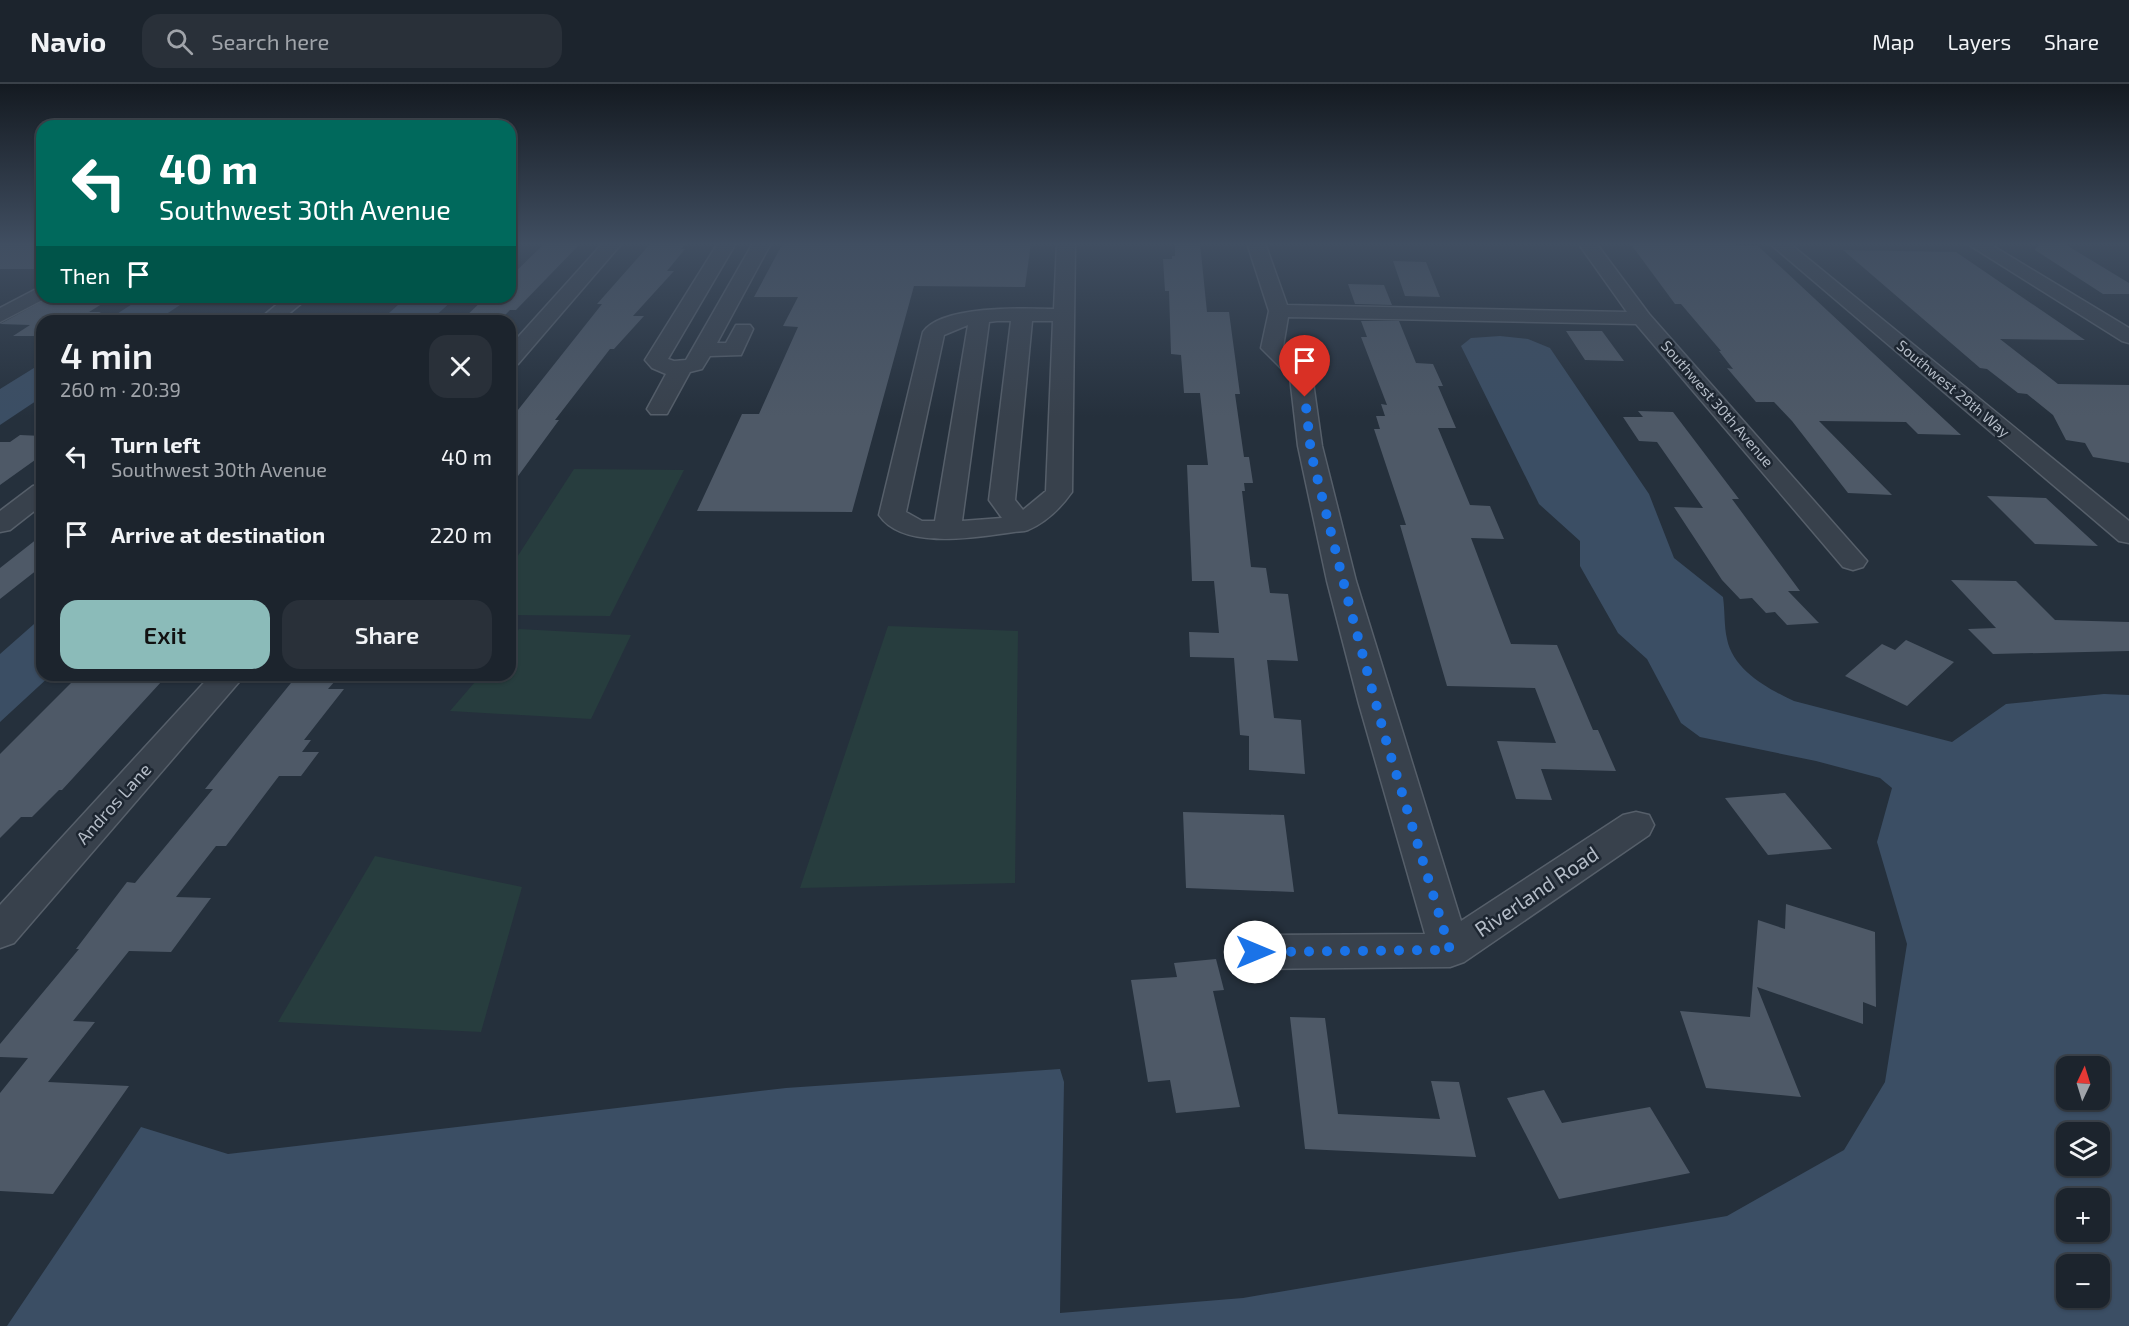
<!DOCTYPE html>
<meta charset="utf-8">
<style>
body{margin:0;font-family:"Exo 2",sans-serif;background:#293039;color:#f1f3f6;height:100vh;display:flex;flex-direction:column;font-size:22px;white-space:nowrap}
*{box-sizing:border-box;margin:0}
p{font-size:20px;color:#a0a4aa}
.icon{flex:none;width:33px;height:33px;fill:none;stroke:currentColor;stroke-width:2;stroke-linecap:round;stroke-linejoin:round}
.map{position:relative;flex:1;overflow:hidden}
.panel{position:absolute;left:36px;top:231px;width:480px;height:366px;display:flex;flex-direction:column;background:#1c242d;border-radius:18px;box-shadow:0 2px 4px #0004,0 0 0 2px #3a4149}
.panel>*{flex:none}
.hud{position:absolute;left:36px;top:36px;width:480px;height:183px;border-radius:18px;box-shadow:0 2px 4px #0004,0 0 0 2px #3a4149;background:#00695c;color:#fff;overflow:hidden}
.needle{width:39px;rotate:4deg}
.fabs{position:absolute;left:2056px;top:972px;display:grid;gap:12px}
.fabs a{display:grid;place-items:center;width:54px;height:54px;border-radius:12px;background:#1c242d;box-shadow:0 2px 4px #0004,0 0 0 2px #3a4149;font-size:30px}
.pin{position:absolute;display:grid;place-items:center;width:51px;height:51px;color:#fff;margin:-62px -26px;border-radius:50% 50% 50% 0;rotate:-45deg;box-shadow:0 0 6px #0007}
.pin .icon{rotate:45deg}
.me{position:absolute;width:66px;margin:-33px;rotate:90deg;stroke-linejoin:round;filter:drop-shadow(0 0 4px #0008)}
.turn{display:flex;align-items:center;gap:21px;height:126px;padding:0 24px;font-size:27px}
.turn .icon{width:78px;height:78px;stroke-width:2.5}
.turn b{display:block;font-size:42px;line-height:51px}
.then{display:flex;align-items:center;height:57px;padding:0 24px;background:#0003;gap:12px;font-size:22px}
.round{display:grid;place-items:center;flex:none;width:63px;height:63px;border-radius:18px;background:#293039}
.overview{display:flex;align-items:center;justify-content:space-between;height:102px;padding:0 24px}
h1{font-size:36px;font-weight:600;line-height:45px}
.cta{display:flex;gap:12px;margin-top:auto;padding:12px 24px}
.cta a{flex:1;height:69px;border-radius:18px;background:#8bbbb9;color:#111;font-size:24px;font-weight:600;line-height:69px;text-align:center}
.cta a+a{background:#293039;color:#f1f3f6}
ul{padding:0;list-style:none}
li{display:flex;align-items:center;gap:18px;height:78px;padding:0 24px}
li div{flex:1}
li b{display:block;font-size:22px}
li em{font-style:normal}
header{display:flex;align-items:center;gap:36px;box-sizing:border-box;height:84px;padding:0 30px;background:#1c242d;border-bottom:2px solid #3a4149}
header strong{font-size:28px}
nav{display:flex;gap:33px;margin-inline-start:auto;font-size:21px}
.search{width:420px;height:54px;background:#293039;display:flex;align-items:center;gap:15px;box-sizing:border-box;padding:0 21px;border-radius:18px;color:#a0a4aa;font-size:22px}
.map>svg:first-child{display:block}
</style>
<header>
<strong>Navio</strong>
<div class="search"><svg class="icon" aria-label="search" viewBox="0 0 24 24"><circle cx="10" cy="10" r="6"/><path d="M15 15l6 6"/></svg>Search here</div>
<nav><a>Map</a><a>Layers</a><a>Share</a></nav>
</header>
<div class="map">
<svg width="2129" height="1242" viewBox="0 0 2129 1242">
<rect width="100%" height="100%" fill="#25303c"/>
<path fill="#273d3e" d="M 574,385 L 684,386 L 610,532 L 510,531 L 510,484 Z
M 888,542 L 1018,547 L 1015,799 L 800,804 Z
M 519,545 L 631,551 L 591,635 L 450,627 L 481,591 L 510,591 L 510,556 Z
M 375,772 L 522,803 L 481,948 L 278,938 Z"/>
<path fill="#3b4e64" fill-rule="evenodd" d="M 143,213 L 192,213 L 156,237 L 106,237 Z
M 407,213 L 456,213 L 430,237 L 380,237 Z
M 1500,252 L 1528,255 L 1550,264 L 1649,410 L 1674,474 L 1723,513 C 1725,527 1724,542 1727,555 C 1733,586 1768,605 1794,617 L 1952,658 L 2006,620 L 2104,610 L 2129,611 L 2129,1242 L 7,1242 L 141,1043 L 228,1070 L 786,1004 L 1060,985 L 1064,998 L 1060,1229 L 1243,1214 L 1727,1132 L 1844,1066 L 1885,998 L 1907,860 L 1877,758 L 1892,704 L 1880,694 L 1816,677 L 1700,653 L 1681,639 L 1647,575 L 1618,549 L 1580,482 L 1580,457 L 1539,420 L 1461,262 L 1471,254 ZM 2100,982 L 2100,1016 L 2067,1016 L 2067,982 ZM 2100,1048 L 2100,1082 L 2067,1082 L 2067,1048 ZM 2100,1114 L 2100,1148 L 2067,1148 L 2067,1114 ZM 2100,1180 L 2100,1214 L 2067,1214 L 2067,1180 Z
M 42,279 L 42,313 L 0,341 L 0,305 Z
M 42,533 L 42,591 L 51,591 L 0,638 L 0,570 Z"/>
<path fill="#4e5967" d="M 0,159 L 42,159 L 42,185 L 0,185 Z
M 545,159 L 580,160 L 516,226 L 510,226 L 499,237 L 461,237 L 486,213 L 510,213 L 510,193 Z
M 651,159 L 686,159 L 681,165 L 685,165 L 667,187 L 674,187 L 633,232 L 644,232 L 614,265 L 610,265 L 555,336 L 559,336 L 510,403 L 510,336 L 602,220 L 597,220 Z
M 783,159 L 1031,159 L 1025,203 L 914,202 L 852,428 L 697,427 L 742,330 L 759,330 L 798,243 L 783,242 L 798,213 L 754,213 Z
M 1175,159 L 1200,159 L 1207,228 L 1229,228 L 1240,310 L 1235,310 L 1244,373 L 1249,373 L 1253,399 L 1244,399 L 1245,407 L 1242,407 L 1251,483 L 1266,484 L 1270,509 L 1288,510 L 1298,577 L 1267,576 L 1274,634 L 1301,636 L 1305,690 L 1249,686 L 1249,652 L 1240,651 L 1234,574 L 1190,573 L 1189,548 L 1219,549 L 1214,497 L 1192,497 L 1187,381 L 1208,381 L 1200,309 L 1184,309 L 1181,271 L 1171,270 L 1169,207 L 1165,207 L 1163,175 L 1172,175 L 1172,172 L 1175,172 Z
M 1630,159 L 1735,159 L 1738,162 L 1758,162 L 1961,351 L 1918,350 L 1906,338 L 1819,337 L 1892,411 L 1848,409 L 1792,337 L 1774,318 L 1756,318 L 1727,284 L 1733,285 L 1719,267 L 1721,267 L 1681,220 L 1675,220 Z
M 2040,159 L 2063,159 L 2129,199 L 2129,210 L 2103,210 L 2035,166 Z
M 1843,166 L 1956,168 L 2085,256 L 2000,255 L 2058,300 L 2129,301 L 2129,379 L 2093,373 L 2085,359 L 2066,356 L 2053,331 L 2027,310 L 2018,309 L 1987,285 L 1980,284 Z
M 1393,177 L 1426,178 L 1440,213 L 1405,212 Z
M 1348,200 L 1384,201 L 1392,221 L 1355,220 Z
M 50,213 L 113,213 L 89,228 L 101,228 L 86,237 L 42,237 L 42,252 L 13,252 L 30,241 L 0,240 Z
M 1361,237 L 1399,237 L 1416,279 L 1433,280 L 1443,302 L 1438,302 L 1456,344 L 1438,344 L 1470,421 L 1490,422 L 1504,455 L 1471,454 L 1511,560 L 1557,561 L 1593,646 L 1598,646 L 1616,687 L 1541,685 L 1552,716 L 1516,715 L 1497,657 L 1556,659 L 1535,604 L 1447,602 L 1400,441 L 1406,441 L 1374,345 L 1380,345 L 1376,332 L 1385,332 L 1381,320 L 1387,321 L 1361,253 L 1367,253 Z
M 1566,247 L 1602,247 L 1624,277 L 1585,276 Z
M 1638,327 L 1673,328 L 1739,415 L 1732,415 L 1800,507 L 1788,507 L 1819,539 L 1787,541 L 1775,528 L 1766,529 L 1752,514 L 1740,515 L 1722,496 L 1674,423 L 1703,424 L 1657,358 L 1639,357 L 1623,333 L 1643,333 Z
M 20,351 L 42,352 L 42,371 L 0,401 L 0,358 L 10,358 Z
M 1987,412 L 2046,414 L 2098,462 L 2035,460 Z
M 42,451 L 42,482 L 0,515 L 0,484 Z
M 1951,496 L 2016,497 L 2055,536 L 2129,538 L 2129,567 L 1993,570 L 1968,545 L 1996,544 Z
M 1906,556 L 1954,578 L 1907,622 L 1845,592 L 1882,560 L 1895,566 Z
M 295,594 L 336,596 L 328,605 L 344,605 L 304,656 L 311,656 L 302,668 L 319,668 L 301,692 L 279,692 L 226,762 L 216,762 L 176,813 L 211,814 L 171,868 L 129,867 L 73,937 L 95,938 L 48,998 L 129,1002 L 53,1110 L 0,1107 L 0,1009 L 28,974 L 0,973 L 0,960 L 79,865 L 76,865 L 127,798 L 135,799 L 213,705 L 205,705 Z
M 75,595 L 162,597 L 62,706 L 59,706 L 32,733 L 21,733 L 0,754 L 0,670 Z
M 1785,709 L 1832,765 L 1768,771 L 1725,714 Z
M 1183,728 L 1284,731 L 1294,808 L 1186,804 Z
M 1786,820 L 1875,848 L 1876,923 L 1863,918 L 1863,940 L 1757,903 L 1801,1013 L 1706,1004 L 1680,927 L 1750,933 L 1758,836 L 1785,845 Z
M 1216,875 L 1224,906 L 1213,907 L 1240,1023 L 1176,1029 L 1170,996 L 1148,998 L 1131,896 L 1177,893 L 1174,879 Z
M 1290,933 L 1325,934 L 1338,1030 L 1440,1035 L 1431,997 L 1459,998 L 1476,1073 L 1305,1065 Z
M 1544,1006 L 1562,1039 L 1650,1023 L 1690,1089 L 1559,1115 L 1507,1014 Z"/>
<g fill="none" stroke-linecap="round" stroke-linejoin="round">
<g stroke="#565f6a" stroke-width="3">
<path id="minor" d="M 603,159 L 622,159 L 518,280 L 510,282 L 510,262 Z
M 718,159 L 736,159 L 668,275 L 674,277 L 686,276 L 753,159 L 771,159 L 717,259 L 726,259 L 736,241 L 750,241 L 753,245 L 741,271 L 710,272 L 702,285 L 690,288 L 667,330 L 651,330 L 647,325 L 666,290 L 652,284 L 645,276 Z
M 1057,159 L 1075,159 L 1072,408 C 1060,425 1046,438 1028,446 C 1023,448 1019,447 1014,448 C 978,453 903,467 879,431 L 923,248 C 942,221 1024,224 1054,225 ZM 997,237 L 1011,237 L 989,416 L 1002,434 L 962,437 L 989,238 ZM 1032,237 L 1053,237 L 1046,407 L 1023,426 L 1015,416 ZM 968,241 L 935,437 L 922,437 L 906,428 L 944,251 Z
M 1247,159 L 1265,159 L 1287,221 L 1627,228 L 1578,159 L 1596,159 L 1649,230 L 1867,477 L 1863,483 L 1853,486 L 1843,483 L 1636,240 L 1288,233 L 1283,263 L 1312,291 L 1322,362 L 1356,497 L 1461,837 L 1623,731 L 1636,728 L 1649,731 L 1654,741 L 1649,751 L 1464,878 L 1450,883 L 1255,885 L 1241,880 L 1235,868 L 1241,856 L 1255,851 L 1425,850 L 1359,620 L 1327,497 L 1298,362 L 1290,293 L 1261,264 L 1269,227 Z
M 1769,159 L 1789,159 L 2129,437 L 2129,459 L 2119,457 Z
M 1966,159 L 1988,159 L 2129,244 L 2129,259 L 2122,257 Z
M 42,202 L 42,213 L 48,213 L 0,238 L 0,224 Z
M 286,213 L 309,213 L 280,237 L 257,237 Z
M 42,400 L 42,421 L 10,446 L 0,448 L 0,427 L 33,402 Z
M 211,591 L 245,591 L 14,859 L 0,864 L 0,821 Z"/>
</g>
<use href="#minor" fill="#38414c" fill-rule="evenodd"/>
</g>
<linearGradient id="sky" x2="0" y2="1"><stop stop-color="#141a21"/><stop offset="0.48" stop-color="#404e61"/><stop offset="1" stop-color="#404e61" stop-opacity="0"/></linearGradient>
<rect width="2129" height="333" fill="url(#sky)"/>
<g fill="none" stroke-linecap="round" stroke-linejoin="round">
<path stroke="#1a73e8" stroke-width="10" stroke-dasharray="0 18" d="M 1255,868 L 1450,866 L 1385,653 L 1350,524 L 1311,369 L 1305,313"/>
</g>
<g text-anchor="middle" stroke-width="5" stroke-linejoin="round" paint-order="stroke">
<g font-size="15" fill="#b4bcc7" stroke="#1d2631">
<text transform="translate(1953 305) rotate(40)" y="5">Southwest 29th Way</text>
<text transform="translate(1717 320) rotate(49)" y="5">Southwest 30th Avenue</text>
</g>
<g font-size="18" fill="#b4bcc7" stroke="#1d2631">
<text transform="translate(114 720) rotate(-48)" y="6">Andros Lane</text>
</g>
<g font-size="21" fill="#b4bcc7" stroke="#1d2631">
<text transform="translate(1537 808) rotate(-34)" y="7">Riverland Road</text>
</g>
</g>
</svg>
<div class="fabs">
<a><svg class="needle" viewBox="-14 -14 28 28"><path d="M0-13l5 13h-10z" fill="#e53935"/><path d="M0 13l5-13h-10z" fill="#a0a4aa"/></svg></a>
<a><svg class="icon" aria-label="layers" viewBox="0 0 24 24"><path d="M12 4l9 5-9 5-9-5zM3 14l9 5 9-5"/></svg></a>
<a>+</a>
<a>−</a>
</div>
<div class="pin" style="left:1305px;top:313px;background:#d93025"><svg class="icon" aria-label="arrive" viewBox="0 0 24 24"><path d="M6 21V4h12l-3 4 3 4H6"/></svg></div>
<svg class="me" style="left:1255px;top:868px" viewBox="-20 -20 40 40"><circle r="19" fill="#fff"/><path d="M0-13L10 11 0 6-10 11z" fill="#1a73e8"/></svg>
<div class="hud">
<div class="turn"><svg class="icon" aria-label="left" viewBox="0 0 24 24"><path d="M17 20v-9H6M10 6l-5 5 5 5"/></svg><div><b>40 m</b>Southwest 30th Avenue</div></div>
<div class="then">Then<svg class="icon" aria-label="arrive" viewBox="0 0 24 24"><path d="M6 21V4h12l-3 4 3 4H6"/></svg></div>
</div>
<section class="panel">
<div class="overview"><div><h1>4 min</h1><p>260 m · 20:39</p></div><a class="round"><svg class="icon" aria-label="close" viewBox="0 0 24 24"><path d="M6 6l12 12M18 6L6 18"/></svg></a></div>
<ul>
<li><svg class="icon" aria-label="left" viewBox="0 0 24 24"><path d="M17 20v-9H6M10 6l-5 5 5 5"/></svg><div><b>Turn left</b><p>Southwest 30th Avenue</p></div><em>40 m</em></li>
<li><svg class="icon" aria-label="arrive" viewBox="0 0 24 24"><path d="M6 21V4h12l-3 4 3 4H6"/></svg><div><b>Arrive at destination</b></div><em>220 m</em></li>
</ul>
<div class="cta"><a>Exit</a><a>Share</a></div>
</section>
</div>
